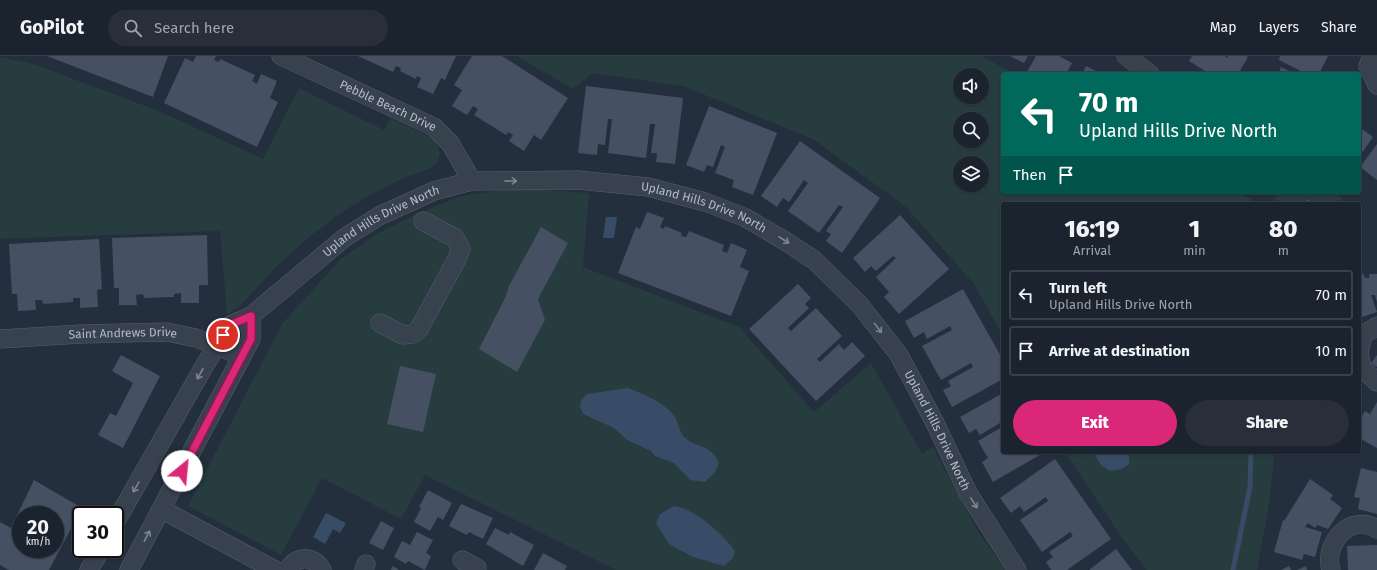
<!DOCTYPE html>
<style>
body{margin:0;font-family:"Fira Sans",sans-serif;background:#282f3a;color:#f1f3f6;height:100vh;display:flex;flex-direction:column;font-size:15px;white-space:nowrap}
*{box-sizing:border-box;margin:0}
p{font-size:13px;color:#a0a4aa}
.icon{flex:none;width:22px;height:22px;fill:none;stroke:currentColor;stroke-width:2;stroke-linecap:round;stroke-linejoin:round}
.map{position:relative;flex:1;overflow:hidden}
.side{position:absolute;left:1001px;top:146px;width:360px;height:252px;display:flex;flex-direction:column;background:#1b232e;border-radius:4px;box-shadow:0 1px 3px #0004,0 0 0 1px #39404a}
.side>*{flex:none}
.hud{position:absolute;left:1001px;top:16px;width:360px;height:122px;border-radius:4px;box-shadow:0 1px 3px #0004,0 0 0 1px #39404a;background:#00695c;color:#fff;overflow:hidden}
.controls{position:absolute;left:953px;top:12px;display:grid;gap:8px}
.controls a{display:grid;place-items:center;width:36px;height:36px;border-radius:50%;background:#1b232e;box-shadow:0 1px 3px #0004,0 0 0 1px #39404a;font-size:20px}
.speed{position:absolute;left:12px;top:450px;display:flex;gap:8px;font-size:20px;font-weight:700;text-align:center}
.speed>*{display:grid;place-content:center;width:52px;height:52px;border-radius:50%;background:#1b232e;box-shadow:0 1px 3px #0004,0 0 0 1px #39404a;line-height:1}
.speed small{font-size:10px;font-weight:400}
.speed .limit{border:2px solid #111;border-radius:6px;background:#fff;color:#111}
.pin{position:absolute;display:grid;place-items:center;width:34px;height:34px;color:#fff;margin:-17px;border:2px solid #fff;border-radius:50%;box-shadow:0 1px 4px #0007}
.me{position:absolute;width:44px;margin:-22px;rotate:28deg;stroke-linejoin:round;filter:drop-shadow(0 0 3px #0008)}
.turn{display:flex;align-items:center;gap:14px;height:84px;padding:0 12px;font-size:18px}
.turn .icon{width:52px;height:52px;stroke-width:2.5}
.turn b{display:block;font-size:28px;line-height:34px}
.then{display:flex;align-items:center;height:38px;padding:0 12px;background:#0003;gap:8px;font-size:15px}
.eta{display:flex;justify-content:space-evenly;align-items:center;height:68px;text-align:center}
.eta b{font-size:24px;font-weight:800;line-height:28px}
.button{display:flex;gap:8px;margin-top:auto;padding:8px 12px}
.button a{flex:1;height:46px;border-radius:24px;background:#db2777;color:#fff;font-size:16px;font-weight:800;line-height:46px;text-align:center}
.button a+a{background:#282f3a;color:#f1f3f6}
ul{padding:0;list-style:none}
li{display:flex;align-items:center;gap:12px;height:50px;margin:0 8px 6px;padding:0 4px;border:2px solid #39404a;border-radius:4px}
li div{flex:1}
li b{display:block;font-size:15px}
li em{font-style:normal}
header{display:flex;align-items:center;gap:24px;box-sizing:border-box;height:56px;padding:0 20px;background:#1b232e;border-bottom:1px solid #39404a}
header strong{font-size:19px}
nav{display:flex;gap:22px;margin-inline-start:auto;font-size:14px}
.search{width:280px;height:36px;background:#282f3a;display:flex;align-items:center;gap:10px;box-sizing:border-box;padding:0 14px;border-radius:22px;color:#a0a4aa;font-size:15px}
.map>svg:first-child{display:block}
</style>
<header>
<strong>GoPilot</strong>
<div class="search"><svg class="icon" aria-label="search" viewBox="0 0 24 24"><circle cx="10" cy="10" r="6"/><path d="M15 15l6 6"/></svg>Search here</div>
<nav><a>Map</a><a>Layers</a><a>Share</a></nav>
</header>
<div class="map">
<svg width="1377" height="514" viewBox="0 0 1377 514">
<rect width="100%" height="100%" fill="#242f3e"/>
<path fill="#263c3f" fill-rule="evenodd" d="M 517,0 L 981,0 L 1015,18 L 1003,18 L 1003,136 L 1237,136 L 1260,148 L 1003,148 L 1003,280 L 974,228 L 906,151 L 813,83 L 683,30 L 593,17 L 573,33 ZM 960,19 L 982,19 L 982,41 L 960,41 ZM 960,63 L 982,63 L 982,85 L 960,85 ZM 960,107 L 982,107 L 982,129 L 960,129 Z
M 0,1 L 33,8 L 159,55 L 263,103 L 299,32 L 384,74 L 390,62 L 432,82 L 438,90 L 440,98 L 437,107 L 431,112 L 401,123 L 370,139 L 339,158 L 308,182 L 276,211 L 238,252 L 227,258 L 220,175 L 0,183 Z
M 515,132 L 589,137 L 583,211 L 739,271 L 814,356 L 871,307 L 922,398 L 933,391 L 977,474 L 1005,514 L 616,514 L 425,419 L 401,463 L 322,422 L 281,499 L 188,450 L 282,268 L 341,203 L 378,177 L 421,156 L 461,140 Z
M 1278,136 L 1334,136 L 1343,143 L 1338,148 L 1273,148 Z
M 1065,396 L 1275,396 L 1268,455 L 1257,514 L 1147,514 L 1122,482 Z"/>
<path fill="#394c67" d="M 606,161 L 617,161 L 614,182 L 603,182 Z
M 628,332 C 645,339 667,347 676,363 C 679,369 680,378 685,382 C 698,393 710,387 719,407 L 715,416 L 705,426 L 690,424 L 674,407 L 655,400 L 651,395 L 627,384 L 614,372 L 583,358 L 580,351 L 581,344 L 587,338 Z
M 1093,396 L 1129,396 L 1129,408 L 1122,413 L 1110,415 L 1101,409 Z
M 674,450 C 695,453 723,478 735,495 L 733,502 L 724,510 L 693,501 L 669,488 L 656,467 L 660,458 Z
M 326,457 L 346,467 L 340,477 L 333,473 L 325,488 L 313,481 Z"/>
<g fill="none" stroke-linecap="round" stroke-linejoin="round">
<path stroke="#394c67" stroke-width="5" d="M 1307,148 L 1308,146
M 1233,514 L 1250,431 L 1251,396"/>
</g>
<path fill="#455162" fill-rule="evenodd" d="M 47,0 L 168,0 L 153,41 Z
M 196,0 L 216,0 L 214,4 L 219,6 L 220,3 L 255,19 L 252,25 L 257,28 L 261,18 L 277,25 L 270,42 L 278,46 L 257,91 L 164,47 L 185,2 L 193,6 Z
M 358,0 L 456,0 L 445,24 L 441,22 L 433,38 L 417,31 L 421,22 L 417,20 L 416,23 L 400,15 L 401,12 L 396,10 L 393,16 Z
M 472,0 L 502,0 L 568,42 L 541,84 L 534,79 L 524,95 L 509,85 L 513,79 L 508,76 L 506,79 L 474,59 L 478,53 L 473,50 L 467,59 L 452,50 L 462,34 L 454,29 Z
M 1010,0 L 1028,0 L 1024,7 Z
M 1036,0 L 1059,0 L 1072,7 L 1066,18 L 1031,18 L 1027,16 Z
M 1192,0 L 1225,0 L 1227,2 L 1228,0 L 1246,0 L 1248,1 L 1238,18 L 1210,18 L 1189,5 Z
M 1280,0 L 1328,0 L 1319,18 L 1307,18 L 1279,4 Z
M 1086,10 L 1102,18 L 1082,18 Z
M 1281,11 L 1296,18 L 1278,18 Z
M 586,30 L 683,42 L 675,108 L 656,106 L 657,97 L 651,97 L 655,68 L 650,68 L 646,102 L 608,97 L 612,63 L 608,63 L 605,89 L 598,88 L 597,99 L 578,97 Z
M 709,50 L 777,77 L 753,139 L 732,131 L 734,124 L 715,117 L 725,91 L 721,89 L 713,111 L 707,109 L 704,116 L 686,109 Z
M 1359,71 L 1373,81 L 1359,101 Z
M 800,85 L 880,142 L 842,197 L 826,185 L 831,178 L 826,175 L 843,151 L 839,149 L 819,177 L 788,155 L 808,127 L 804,124 L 789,146 L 783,142 L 777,151 L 761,140 Z
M 1377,88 L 1377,124 L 1360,111 Z
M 647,156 L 664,162 L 660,171 L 664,173 L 665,170 L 682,177 L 681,180 L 686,181 L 689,175 L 724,189 L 722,195 L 727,197 L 731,187 L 747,194 L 740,211 L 749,215 L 731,260 L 618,217 L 636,171 L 640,173 Z
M 900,159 L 949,213 L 899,258 L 884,241 L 889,236 L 876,221 L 896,202 L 893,200 L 876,215 L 871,210 L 865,216 L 853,202 Z
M 541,171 L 568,187 L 538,243 L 545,264 L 517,316 L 479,293 L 506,240 L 509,230 Z
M 207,179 L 208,229 L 199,229 L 199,247 L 181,247 L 181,237 L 174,238 L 174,241 L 144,242 L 143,238 L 136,239 L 137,249 L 119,249 L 119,232 L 114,232 L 112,182 Z
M 99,183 L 102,233 L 97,234 L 98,251 L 80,252 L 80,242 L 73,242 L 73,246 L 43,248 L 42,244 L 35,244 L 36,254 L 18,255 L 17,238 L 12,238 L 9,188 Z
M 1363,217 L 1365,222 L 1369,222 L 1369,218 L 1377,218 L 1377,246 L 1375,239 L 1371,239 L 1377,256 L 1359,262 L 1359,219 Z
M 798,228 L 811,242 L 805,248 L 809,252 L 788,272 L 791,275 L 816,252 L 842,280 L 817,303 L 820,306 L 839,288 L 844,294 L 852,286 L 865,300 L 816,345 L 749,273 Z
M 963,233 L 1003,304 L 1003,323 L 952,351 L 943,334 L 951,330 L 948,325 L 973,311 L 971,307 L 941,324 L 922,290 L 952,274 L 950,270 L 927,283 L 924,276 L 914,282 L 905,265 Z
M 121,299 L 160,320 L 123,392 L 98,379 L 110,357 L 116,360 L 133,327 L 112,315 Z
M 1377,299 L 1377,311 L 1371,307 Z
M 400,310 L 436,318 L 423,376 L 387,368 Z
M 1003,337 L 1003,396 L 1045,396 L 993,426 L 982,406 L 988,402 L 978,385 L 1002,371 L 1000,367 L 980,379 L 976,373 L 969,377 L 960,361 Z
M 1377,346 L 1377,392 L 1359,382 L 1359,365 L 1365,355 L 1370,358 Z
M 1055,403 L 1111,483 L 1067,514 L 1051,514 L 1046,506 L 1053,501 L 1049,496 L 1073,480 L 1070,476 L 1042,496 L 1020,464 L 1048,445 L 1046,441 L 1024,456 L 1020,450 L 1011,457 L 1000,442 Z
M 1361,412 L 1377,416 L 1377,458 L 1358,453 L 1360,442 L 1354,441 Z
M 1310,423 L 1333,439 L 1330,443 L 1342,452 L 1328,473 L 1317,469 L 1315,472 L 1308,467 L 1305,471 L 1322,476 L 1315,501 L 1304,498 L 1302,504 L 1274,496 L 1283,464 L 1284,465 Z
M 34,424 L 82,452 L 49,514 L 9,514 L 0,509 L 0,466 L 11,472 ZM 21,459 L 55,459 L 55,493 L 21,493 Z
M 428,434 L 452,447 L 443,464 L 438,461 L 430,475 L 414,466 L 421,452 L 419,451 Z
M 461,448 L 493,462 L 483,483 L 469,476 L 467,479 L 449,470 Z
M 381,465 L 394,472 L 383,494 L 369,487 Z
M 495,472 L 509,479 L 510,476 L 534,489 L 523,510 L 486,488 Z
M 417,476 L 433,484 L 426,497 L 431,500 L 425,514 L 408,505 L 406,508 L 394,501 L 402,485 L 410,489 Z
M 1377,489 L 1377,514 L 1348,514 L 1347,490 Z
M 1116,493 L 1132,514 L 1089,514 Z
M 543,497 L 567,510 L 565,514 L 534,514 Z
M 393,510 L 399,514 L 391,514 Z
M 1289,510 L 1291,514 L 1281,514 Z
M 1306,510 L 1307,514 L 1297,514 Z"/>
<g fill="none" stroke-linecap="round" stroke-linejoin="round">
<g stroke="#565f6c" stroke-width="19">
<g id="minor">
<path id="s1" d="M 281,0 L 434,71 L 450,87 L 472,125"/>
<path d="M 1126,0 L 1150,18"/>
<path d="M 1372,0 L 1368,10 L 1377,29"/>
<path d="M 380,267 L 403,279 L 413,278 L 419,273 L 457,203 L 461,193 L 455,182 L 423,165"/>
<path id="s2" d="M 0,283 L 81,278 L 167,276 L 196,282 L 242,300"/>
<path d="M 1359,296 L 1362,312 L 1377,326"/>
<path d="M 1359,296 L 1363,279 L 1377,270"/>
<path d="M 161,453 L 275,514"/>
<path id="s3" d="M 115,467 L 206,307 L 230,269 L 251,260 L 344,182 L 379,160 L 434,135 L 472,125 L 578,124 L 648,131 L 705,146 L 744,161 L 782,183 L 814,204 L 860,249 L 899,299 L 935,367 L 968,437 L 1017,514"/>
<path d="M 462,504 L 477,512 L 476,514"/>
<path d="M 89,514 L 101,493"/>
<path d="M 129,514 L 251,283 L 251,260"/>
<path d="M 288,514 C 296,499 314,499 322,514"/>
<path d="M 364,514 L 366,508"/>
<path d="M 1331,514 C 1323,488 1350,456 1377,473"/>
</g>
</g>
<use href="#minor" stroke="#38414e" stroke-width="18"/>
</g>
<defs><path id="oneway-shaft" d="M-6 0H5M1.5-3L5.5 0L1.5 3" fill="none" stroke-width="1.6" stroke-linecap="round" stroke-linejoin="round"/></defs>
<g stroke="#7c8592">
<use href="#oneway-shaft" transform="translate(511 125) rotate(-1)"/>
<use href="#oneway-shaft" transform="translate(784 184) rotate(33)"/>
<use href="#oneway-shaft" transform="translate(878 272) rotate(52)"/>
<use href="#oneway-shaft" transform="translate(200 318) rotate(119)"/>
<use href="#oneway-shaft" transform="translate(136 431) rotate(120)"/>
<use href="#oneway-shaft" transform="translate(974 447) rotate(58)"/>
<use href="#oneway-shaft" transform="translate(147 480) rotate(-62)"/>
</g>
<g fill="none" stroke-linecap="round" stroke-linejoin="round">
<g stroke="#8e194d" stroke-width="10">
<path id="route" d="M 182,415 L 251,283 L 251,260 L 230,269 L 223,279"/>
</g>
<use href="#route" stroke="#db2777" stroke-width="7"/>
</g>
<g text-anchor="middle" stroke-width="4" stroke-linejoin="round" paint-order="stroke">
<g font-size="12" fill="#b4bcc9" stroke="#1d2633">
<text dy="4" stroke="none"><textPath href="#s1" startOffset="118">Pebble Beach Drive</textPath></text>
<text dy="4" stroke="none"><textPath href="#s3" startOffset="750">Upland Hills Drive North</textPath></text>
<text dy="4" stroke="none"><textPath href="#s3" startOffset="414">Upland Hills Drive North</textPath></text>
<text dy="4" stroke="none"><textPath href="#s2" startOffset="123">Saint Andrews Drive</textPath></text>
<text dy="4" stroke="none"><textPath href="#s3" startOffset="1086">Upland Hills Drive North</textPath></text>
</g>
</g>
</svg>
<div class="controls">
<a><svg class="icon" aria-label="sound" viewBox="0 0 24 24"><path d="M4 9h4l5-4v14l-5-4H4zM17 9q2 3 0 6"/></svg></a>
<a><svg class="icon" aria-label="search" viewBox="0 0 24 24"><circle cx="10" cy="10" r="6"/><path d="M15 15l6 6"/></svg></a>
<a><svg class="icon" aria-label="layers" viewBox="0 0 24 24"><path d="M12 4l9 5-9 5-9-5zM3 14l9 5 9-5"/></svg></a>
</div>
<div class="speed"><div>20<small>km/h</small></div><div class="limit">30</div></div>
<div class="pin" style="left:223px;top:279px;background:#d93025"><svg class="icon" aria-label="arrive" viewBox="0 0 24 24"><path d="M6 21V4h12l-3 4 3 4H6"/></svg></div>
<svg class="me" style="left:182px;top:415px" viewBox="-20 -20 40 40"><circle r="19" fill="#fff"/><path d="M0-13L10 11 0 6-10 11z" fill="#db2777"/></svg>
<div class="hud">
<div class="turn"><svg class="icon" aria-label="left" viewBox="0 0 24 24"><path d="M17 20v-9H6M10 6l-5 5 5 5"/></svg><div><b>70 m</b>Upland Hills Drive North</div></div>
<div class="then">Then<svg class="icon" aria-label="arrive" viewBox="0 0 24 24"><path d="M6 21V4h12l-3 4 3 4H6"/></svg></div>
</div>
<section class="side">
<div class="eta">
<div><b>16:19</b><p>Arrival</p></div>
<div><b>1</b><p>min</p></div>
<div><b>80</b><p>m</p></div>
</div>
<ul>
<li><svg class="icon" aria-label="left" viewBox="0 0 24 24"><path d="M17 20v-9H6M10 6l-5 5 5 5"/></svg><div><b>Turn left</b><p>Upland Hills Drive North</p></div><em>70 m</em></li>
<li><svg class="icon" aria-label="arrive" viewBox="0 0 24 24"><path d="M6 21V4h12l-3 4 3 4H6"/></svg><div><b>Arrive at destination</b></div><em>10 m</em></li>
</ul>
<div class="button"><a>Exit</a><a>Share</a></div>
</section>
</div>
